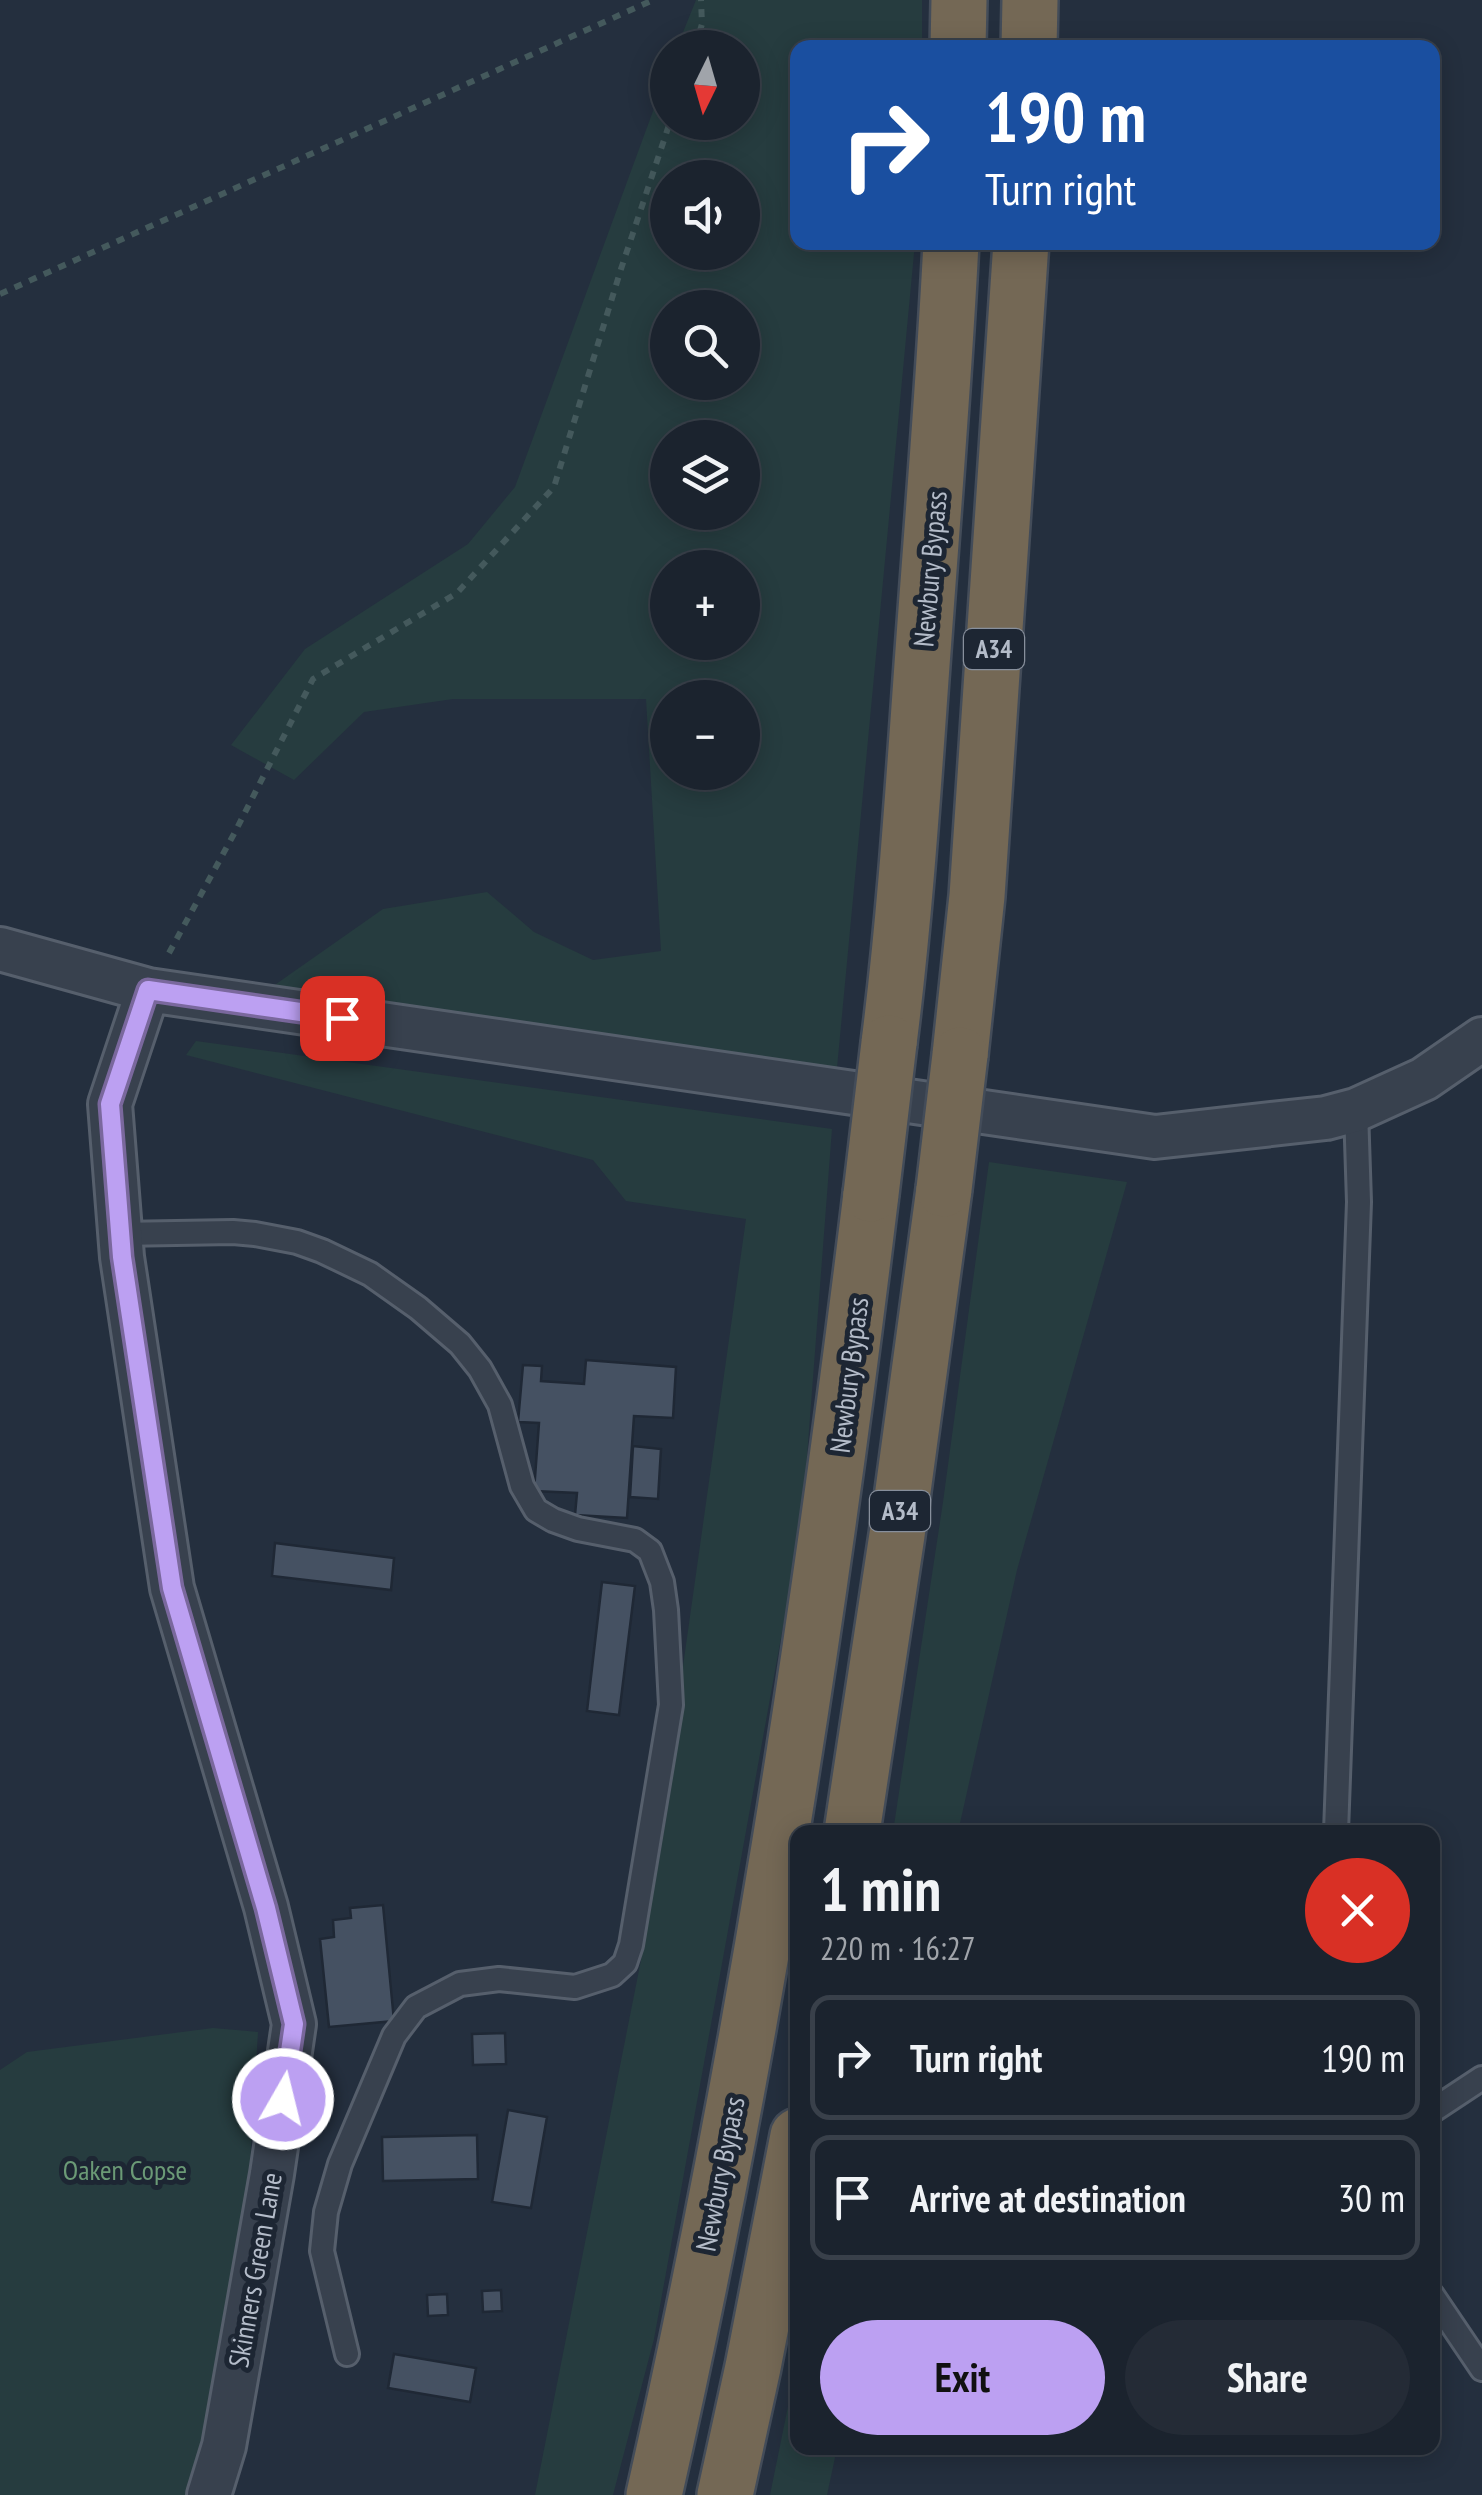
<!DOCTYPE html>
<meta charset="utf-8">
<style>
body{margin:0;font-family:"PT Sans Narrow",sans-serif;background:#242b36;color:#f1f3f6;height:100vh;display:flex;flex-direction:column;font-size:38px;white-space:nowrap}
*{box-sizing:border-box;margin:0}
p{font-size:32px;color:#a0a4aa}
.icon{flex:none;width:55px;height:55px;fill:none;stroke:currentColor;stroke-width:2;stroke-linecap:round;stroke-linejoin:round}
.map{position:relative;flex:1;overflow:hidden}
.side{position:absolute;left:790px;top:1825px;width:650px;height:630px;display:flex;flex-direction:column;background:#1b232e;border-radius:20px;box-shadow:0 5px 25px #0003,0 0 0 2px #39404a}
.side>*{flex:none}
.guide{position:absolute;left:790px;top:40px;width:650px;height:210px;border-radius:20px;box-shadow:0 5px 25px #0003,0 0 0 2px #39404a;background:#1a4fa0;color:#fff;overflow:hidden}
.needle{width:65px;rotate:185deg}
.buttons{position:absolute;left:650px;top:30px;display:grid;gap:20px}
.buttons a{display:grid;place-items:center;width:110px;height:110px;border-radius:50%;background:#1b232e;box-shadow:0 5px 25px #0003,0 0 0 2px #39404a;font-size:50px}
.pin{position:absolute;display:grid;place-items:center;width:85px;height:85px;color:#fff;margin:-42px;border-radius:20px;box-shadow:0 5px 15px #0006}
.me{position:absolute;width:110px;margin:-55px;rotate:8deg;stroke-linejoin:round;filter:drop-shadow(0 0 8px #0008)}
.turn{display:flex;align-items:center;gap:35px;height:210px;padding:0 30px;font-size:45px}
.turn .icon{width:130px;height:130px;stroke-width:2.5}
.turn b{display:block;font-size:70px;line-height:85px}
.round{display:grid;place-items:center;flex:none;width:105px;height:105px;border-radius:52px;background:#242b36}
.head{display:flex;align-items:center;justify-content:space-between;height:170px;padding:0 30px}
h1{font-size:60px;font-weight:800;line-height:75px}
.button{display:flex;gap:20px;margin-top:auto;padding:20px 30px}
.button a{flex:1;height:115px;border-radius:60px;background:#bca0f2;color:#111;font-size:40px;font-weight:800;line-height:115px;text-align:center}
.button a+a{background:#242b36;color:#f1f3f6}
ul{padding:0;list-style:none}
li{display:flex;align-items:center;gap:30px;height:125px;margin:0 20px 15px;padding:0 10px;border:5px solid #39404a;border-radius:20px}
li div{flex:1}
li b{display:block;font-size:38px}
li em{font-style:normal}
.map>svg:first-child{display:block}
</style>
<div class="map">
<svg width="1482" height="2495" viewBox="0 0 1482 2495">
<rect width="100%" height="100%" fill="#242f3e"/>
<path fill="#263c3f" fill-rule="evenodd" d="M 696,0 L 922,0 L 922,47 L 798,48 L 798,242 L 915,243 L 837,1068 L 663,1055 L 252,1001 L 383,909 L 487,892 L 534,932 L 593,960 L 661,951 L 646,699 L 453,699 L 364,712 L 294,780 L 231,745 L 305,649 L 468,544 L 515,487 L 667,73 L 668,122 L 742,122 L 742,48 L 677,47 ZM 668,178 L 742,178 L 742,252 L 668,252 ZM 668,308 L 742,308 L 742,382 L 668,382 ZM 668,438 L 742,438 L 742,512 L 668,512 ZM 668,568 L 742,568 L 742,642 L 668,642 ZM 668,698 L 742,698 L 742,772 L 668,772 Z
M 196,1041 L 832,1129 L 802,1522 L 654,2339 L 613,2495 L 535,2495 L 643,1950 L 746,1219 L 626,1201 L 593,1160 L 186,1055 Z
M 989,1162 L 1127,1182 L 1017,1570 L 958,1832 L 893,1832 L 943,1502 Z
M 213,2028 L 258,2032 L 249,2180 L 204,2446 L 190,2495 L 0,2495 L 0,2070 L 27,2052 Z
M 797,2362 L 798,2448 L 837,2448 L 827,2495 L 770,2495 Z"/>
<path fill="#455162" stroke="#1f2835" stroke-width="2.5" d="M 586,1360 L 676,1367 L 673,1418 L 634,1416 L 627,1518 L 575,1515 L 577,1493 L 534,1491 L 539,1423 L 518,1422 L 523,1365 L 542,1366 L 541,1381 L 584,1384 Z
M 633,1446 L 661,1449 L 658,1499 L 630,1497 Z
M 275,1543 L 394,1558 L 391,1590 L 272,1576 Z
M 602,1582 L 635,1586 L 619,1715 L 587,1711 Z
M 383,1905 L 394,2021 L 329,2027 L 320,1939 L 334,1937 L 333,1920 L 351,1918 L 350,1908 Z
M 505,2033 L 506,2064 L 473,2065 L 472,2034 Z
M 508,2110 L 547,2117 L 531,2208 L 492,2202 Z
M 477,2135 L 478,2179 L 383,2181 L 382,2137 Z
M 501,2290 L 502,2311 L 483,2312 L 482,2291 Z
M 447,2294 L 448,2315 L 428,2316 L 427,2295 Z
M 394,2354 L 476,2368 L 470,2402 L 388,2388 Z"/>
<g fill="none" stroke-linecap="round" stroke-linejoin="round">
<g stroke="#565f6c" stroke-width="28">
<path id="lane" d="M 119,1234 L 233,1232 L 255,1234 L 297,1242 L 322,1251 L 370,1274 L 418,1308 L 460,1344 L 480,1369 L 500,1405 L 522,1486 L 536,1510 L 553,1520 L 578,1529 L 635,1540 L 650,1551 L 662,1582 L 666,1610 L 671,1705 L 631,1945 L 625,1963 L 612,1975 L 575,1987 L 499,1979 L 460,1984 L 416,2007 L 394,2036 L 340,2164 L 326,2212 L 322,2251 L 347,2354
M 1336,1832 L 1359,1202 L 1356,1110
M 1432,2111 L 1482,2078
M 1432,2295 L 1482,2369"/>
</g>
<g stroke="#565f6c" stroke-width="48">
<path id="street" d="M 0,949 L 148,990 L 1155,1137 L 1326,1118 L 1356,1110 L 1424,1079 L 1482,1039
M 148,990 L 110,1104 L 122,1257 L 172,1588 L 266,1907 L 294,2024 L 272,2174 L 224,2446 L 209,2495"/>
</g>
<g stroke="#434c59" stroke-width="60">
<path id="highway" d="M 958,48 L 959,0
M 1029,48 L 1030,0
M 889,1043 C 905,917 913,791 922,665 C 932,524 944,384 951,242
M 960,1055 L 977,896 L 1021,242
M 852,1832 L 897,1535 L 944,1189
M 654,2495 C 751,2066 818,1631 871,1194
M 725,2495 L 753,2367 L 798,2136"/>
</g>
<path stroke="#44595c" stroke-width="6" stroke-dasharray="8 8" stroke-linecap="butt" d="M 695,48 L 702,24 L 701,0
M 0,294 L 653,0
M 169,953 L 235,832 L 313,679 L 457,593 L 554,487 L 621,269 L 670,122"/>
<use href="#lane" stroke="#38414e" stroke-width="22"/>
<use href="#street" stroke="#38414e" stroke-width="42"/>
<use href="#highway" stroke="#746855" stroke-width="55"/>
<g stroke="#434c59" stroke-width="60" stroke-linecap="butt">
<path id="highway-bridge" d="M 944,1189 L 960,1055
M 871,1194 L 889,1043"/>
</g>
<use href="#highway-bridge" stroke="#746855" stroke-width="55"/>
</g>
<g fill="none" stroke-linecap="round" stroke-linejoin="round">
<g stroke="#7a689d" stroke-width="25">
<path id="route" d="M 283,2099 L 294,2024 L 266,1908 L 172,1588 L 122,1257 L 110,1104 L 148,990 L 342,1018"/>
</g>
<use href="#route" stroke="#bca0f2" stroke-width="18"/>
</g>
<g text-anchor="middle" stroke-width="10" stroke-linejoin="round" paint-order="stroke">
<g fill="#1d2633" stroke="#878f9c" stroke-width="2.5">
<rect x="964" y="629" width="60" height="40" rx="8"/>
<rect x="870" y="1491" width="60" height="40" rx="8"/>
</g>
<g font-size="25" font-weight="bold" fill="#b4bcc9">
<text x="994" y="658">A34</text>
<text x="900" y="1520">A34</text>
</g>
<g font-size="28" fill="#b4bcc9" stroke="#1d2633">
<text transform="translate(930 569) rotate(-85)" y="10">Newbury Bypass</text>
<text transform="translate(849 1375) rotate(-83)" y="10">Newbury Bypass</text>
<text transform="translate(720 2174) rotate(-79)" y="10">Newbury Bypass</text>
<text transform="translate(255 2270) rotate(-80)" y="10">Skinners Green Lane</text>
</g>
<g font-size="28" fill="#6b9a76" stroke="#1d2633">
<text x="125" y="2180">Oaken Copse</text>
</g>
</g>
</svg>
<div class="buttons">
<a><svg class="needle" viewBox="-14 -14 28 28"><path d="M0-13l5 13h-10z" fill="#e53935"/><path d="M0 13l5-13h-10z" fill="#a0a4aa"/></svg></a>
<a><svg class="icon" aria-label="sound" viewBox="0 0 24 24"><path d="M4 9h4l5-4v14l-5-4H4zM17 9q2 3 0 6"/></svg></a>
<a><svg class="icon" aria-label="search" viewBox="0 0 24 24"><circle cx="10" cy="10" r="6"/><path d="M15 15l6 6"/></svg></a>
<a><svg class="icon" aria-label="layers" viewBox="0 0 24 24"><path d="M12 4l9 5-9 5-9-5zM3 14l9 5 9-5"/></svg></a>
<a>+</a>
<a>−</a>
</div>
<div class="pin" style="left:342px;top:1018px;background:#d93025"><svg class="icon" aria-label="arrive" viewBox="0 0 24 24"><path d="M6 21V4h12l-3 4 3 4H6"/></svg></div>
<svg class="me" style="left:283px;top:2099px" viewBox="-20 -20 40 40"><circle r="17" fill="#bca0f2" stroke="#fff" stroke-width="3"/><path d="M0-11L8 9 0 5-8 9z" fill="#fff"/></svg>
<div class="guide">
<div class="turn"><svg class="icon" aria-label="right" viewBox="0 0 24 24"><path d="M7 20v-9h11M14 6l5 5-5 5"/></svg><div><b>190 m</b>Turn right</div></div>
</div>
<section class="side">
<div class="head"><div><h1>1 min</h1><p>220 m · 16:27</p></div><a class="round" style="background:#d93025;color:#fff"><svg class="icon" aria-label="close" viewBox="0 0 24 24"><path d="M6 6l12 12M18 6L6 18"/></svg></a></div>
<ul>
<li><svg class="icon" aria-label="right" viewBox="0 0 24 24"><path d="M7 20v-9h11M14 6l5 5-5 5"/></svg><div><b>Turn right</b></div><em>190 m</em></li>
<li><svg class="icon" aria-label="arrive" viewBox="0 0 24 24"><path d="M6 21V4h12l-3 4 3 4H6"/></svg><div><b>Arrive at destination</b></div><em>30 m</em></li>
</ul>
<div class="button"><a>Exit</a><a>Share</a></div>
</section>
</div>
